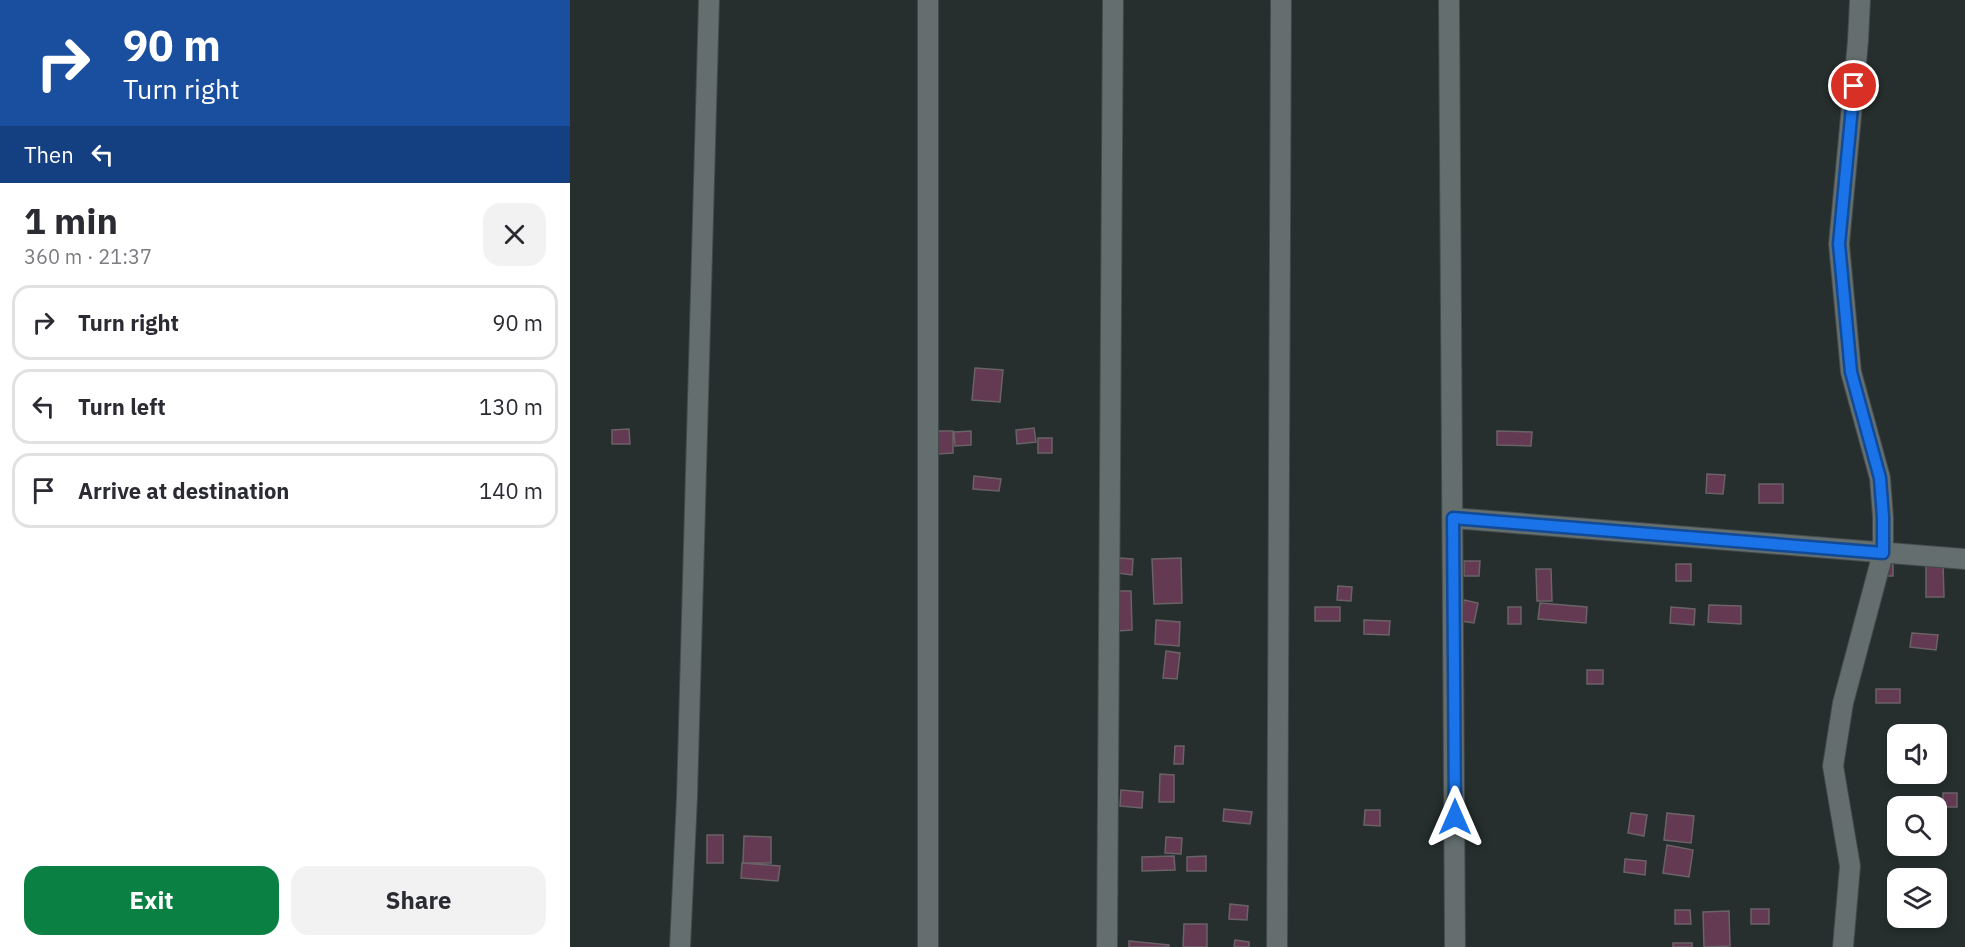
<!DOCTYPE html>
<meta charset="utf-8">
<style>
body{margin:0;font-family:"IBM Plex Sans",sans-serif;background:#f2f2f3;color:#2b2b33;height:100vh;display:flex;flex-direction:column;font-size:22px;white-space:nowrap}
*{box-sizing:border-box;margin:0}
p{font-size:20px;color:#7c7c81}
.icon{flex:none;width:33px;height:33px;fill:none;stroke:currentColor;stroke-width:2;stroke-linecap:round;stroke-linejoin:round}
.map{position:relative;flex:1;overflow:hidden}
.sheet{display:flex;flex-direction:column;background:#fff;width:570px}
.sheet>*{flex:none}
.top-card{background:#1a4fa0;color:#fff;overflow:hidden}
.fabs{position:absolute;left:1317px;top:724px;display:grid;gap:12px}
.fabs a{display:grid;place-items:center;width:60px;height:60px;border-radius:12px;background:#fff;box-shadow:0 3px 9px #0003;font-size:30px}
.pin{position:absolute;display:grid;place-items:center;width:51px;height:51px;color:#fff;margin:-26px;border:3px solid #fff;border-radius:50%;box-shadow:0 2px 6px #0007}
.me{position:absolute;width:66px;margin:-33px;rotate:0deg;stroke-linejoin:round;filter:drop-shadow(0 0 4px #0008)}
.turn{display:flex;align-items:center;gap:21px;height:126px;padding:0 24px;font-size:27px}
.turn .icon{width:78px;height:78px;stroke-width:2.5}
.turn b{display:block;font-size:42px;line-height:51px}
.then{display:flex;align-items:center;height:57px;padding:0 24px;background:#0003;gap:12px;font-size:22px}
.round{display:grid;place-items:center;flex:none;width:63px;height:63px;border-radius:18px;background:#f2f2f3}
.summary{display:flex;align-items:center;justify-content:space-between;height:102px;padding:0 24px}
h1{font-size:36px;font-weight:800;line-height:45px}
.action{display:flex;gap:12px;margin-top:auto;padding:12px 24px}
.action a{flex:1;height:69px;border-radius:18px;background:#0b8043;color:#fff;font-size:24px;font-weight:800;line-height:69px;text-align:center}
.action a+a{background:#f2f2f3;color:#2b2b33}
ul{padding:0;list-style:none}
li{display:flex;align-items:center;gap:18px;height:75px;margin:0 12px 9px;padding:0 12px;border:3px solid #e1e1e2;border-radius:18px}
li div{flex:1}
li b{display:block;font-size:22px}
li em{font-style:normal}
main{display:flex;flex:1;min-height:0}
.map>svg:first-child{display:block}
</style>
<main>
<section class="sheet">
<div class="top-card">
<div class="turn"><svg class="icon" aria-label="right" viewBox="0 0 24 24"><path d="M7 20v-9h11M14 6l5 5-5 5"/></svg><div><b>90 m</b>Turn right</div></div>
<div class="then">Then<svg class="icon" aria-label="left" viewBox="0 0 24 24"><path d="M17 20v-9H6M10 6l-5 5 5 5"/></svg></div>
</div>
<div class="summary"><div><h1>1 min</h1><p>360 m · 21:37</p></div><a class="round"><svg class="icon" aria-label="close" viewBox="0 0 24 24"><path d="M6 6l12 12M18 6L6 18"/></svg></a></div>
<ul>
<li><svg class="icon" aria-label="right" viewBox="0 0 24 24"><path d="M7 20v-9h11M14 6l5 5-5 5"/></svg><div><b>Turn right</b></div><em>90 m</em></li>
<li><svg class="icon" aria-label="left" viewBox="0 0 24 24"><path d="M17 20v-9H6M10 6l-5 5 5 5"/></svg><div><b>Turn left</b></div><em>130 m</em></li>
<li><svg class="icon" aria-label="arrive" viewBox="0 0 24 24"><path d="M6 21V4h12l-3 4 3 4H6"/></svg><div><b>Arrive at destination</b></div><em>140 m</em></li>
</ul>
<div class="action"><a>Exit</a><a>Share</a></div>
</section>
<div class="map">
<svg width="1395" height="947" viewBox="0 0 1395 947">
<rect width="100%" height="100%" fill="#262e2e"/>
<path fill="#643a52" stroke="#6a6266" stroke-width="1.5" d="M 405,368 L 433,370 L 430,402 L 402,400 Z
M 464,428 L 466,442 L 447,444 L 446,430 Z
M 59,429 L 60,444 L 42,444 L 42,430 Z
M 368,431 L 383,431 L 383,453 L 368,454 Z
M 401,431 L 401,445 L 385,446 L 384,432 Z
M 927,431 L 962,432 L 961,446 L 927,445 Z
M 468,438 L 482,438 L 482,453 L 468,453 Z
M 1137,474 L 1155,475 L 1153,494 L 1136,493 Z
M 404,476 L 431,479 L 429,491 L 403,489 Z
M 1189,484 L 1213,484 L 1213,503 L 1189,503 Z
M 550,558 L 563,559 L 562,575 L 548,573 Z
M 611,558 L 612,603 L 584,604 L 582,559 Z
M 894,561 L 910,561 L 909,576 L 894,576 Z
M 1306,562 L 1323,563 L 1323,576 L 1306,576 Z
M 1356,562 L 1373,562 L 1374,597 L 1356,597 Z
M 1106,564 L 1121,564 L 1121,581 L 1106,581 Z
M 966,569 L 981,569 L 982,601 L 967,601 Z
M 768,586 L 782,587 L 781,601 L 767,600 Z
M 546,591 L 561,591 L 562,630 L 548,631 Z
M 894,600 L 908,603 L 904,623 L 891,621 Z
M 970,603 L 1017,607 L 1016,623 L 968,619 Z
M 1139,605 L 1171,606 L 1171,624 L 1138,622 Z
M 745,607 L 770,607 L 770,621 L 745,621 Z
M 938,607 L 951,607 L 951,624 L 938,624 Z
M 1101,607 L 1125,609 L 1124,625 L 1100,623 Z
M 586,620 L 610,622 L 609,646 L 585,644 Z
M 794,620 L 820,621 L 819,635 L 794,634 Z
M 1342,633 L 1368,635 L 1366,650 L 1340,647 Z
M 596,651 L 610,653 L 607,679 L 593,678 Z
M 1017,670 L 1033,670 L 1033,684 L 1017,684 Z
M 1306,689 L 1330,689 L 1330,703 L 1306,703 Z
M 605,746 L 614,746 L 613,764 L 604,764 Z
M 590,774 L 604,775 L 604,802 L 589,802 Z
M 551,790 L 573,792 L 572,808 L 550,806 Z
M 1373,793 L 1387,793 L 1387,807 L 1373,807 Z
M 654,809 L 682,812 L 680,824 L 653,821 Z
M 795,810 L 810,810 L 810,826 L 794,825 Z
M 1061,813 L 1077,815 L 1074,836 L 1058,833 Z
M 1097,813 L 1124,816 L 1121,843 L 1094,840 Z
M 137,835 L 153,835 L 153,863 L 137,863 Z
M 174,836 L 201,837 L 201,863 L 173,863 Z
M 596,837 L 612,838 L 611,854 L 595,853 Z
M 1097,845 L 1123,850 L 1119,877 L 1093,873 Z
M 604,856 L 605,870 L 572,871 L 572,857 Z
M 636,856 L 636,871 L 617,871 L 617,857 Z
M 1055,859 L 1076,861 L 1075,875 L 1054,872 Z
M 172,863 L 210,866 L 208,881 L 171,878 Z
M 660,904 L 678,906 L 677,920 L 659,919 Z
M 1181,909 L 1199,909 L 1199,924 L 1181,924 Z
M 1105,910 L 1120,910 L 1121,924 L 1105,924 Z
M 1159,911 L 1160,946 L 1134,947 L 1133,912 Z
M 614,924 L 637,924 L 637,947 L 613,947 Z
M 665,940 L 679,942 L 679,947 L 664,947 Z
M 559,941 L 599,945 L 599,947 L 559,947 Z
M 1103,943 L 1122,943 L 1122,947 L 1103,947 Z"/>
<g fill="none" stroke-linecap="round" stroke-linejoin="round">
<g stroke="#424949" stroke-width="22">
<path id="street" d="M 879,0 L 885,947
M 883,518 L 1395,559
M 110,947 L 117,797 L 139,0
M 358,947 L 358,0
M 537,947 L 543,0
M 707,947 L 711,0
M 1273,947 L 1280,866 L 1263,766 L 1273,703 L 1313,553 L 1313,517 L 1310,478 L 1281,372 L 1269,244 L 1288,41 L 1290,0"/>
</g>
<use href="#street" stroke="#646e6e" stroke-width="20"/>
</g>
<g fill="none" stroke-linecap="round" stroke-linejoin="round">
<g stroke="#114b97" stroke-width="15">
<path id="route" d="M 885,817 L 883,518 L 1313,553 L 1313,517 L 1310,478 L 1281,372 L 1269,244 L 1284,86"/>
</g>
<use href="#route" stroke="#1a73e8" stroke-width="10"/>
</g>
</svg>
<div class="fabs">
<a><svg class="icon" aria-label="sound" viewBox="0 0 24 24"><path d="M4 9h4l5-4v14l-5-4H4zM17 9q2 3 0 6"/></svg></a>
<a><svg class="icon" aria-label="search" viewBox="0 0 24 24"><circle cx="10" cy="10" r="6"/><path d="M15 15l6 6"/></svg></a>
<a><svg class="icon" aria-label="layers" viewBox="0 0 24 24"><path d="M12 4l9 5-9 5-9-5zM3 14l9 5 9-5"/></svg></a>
</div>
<div class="pin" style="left:1284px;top:86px;background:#d93025"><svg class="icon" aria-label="arrive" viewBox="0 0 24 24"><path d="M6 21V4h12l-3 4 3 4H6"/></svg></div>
<svg class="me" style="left:885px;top:817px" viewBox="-20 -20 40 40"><path d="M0-17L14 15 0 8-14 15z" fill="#1a73e8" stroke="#fff" stroke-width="4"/></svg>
</div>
</main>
